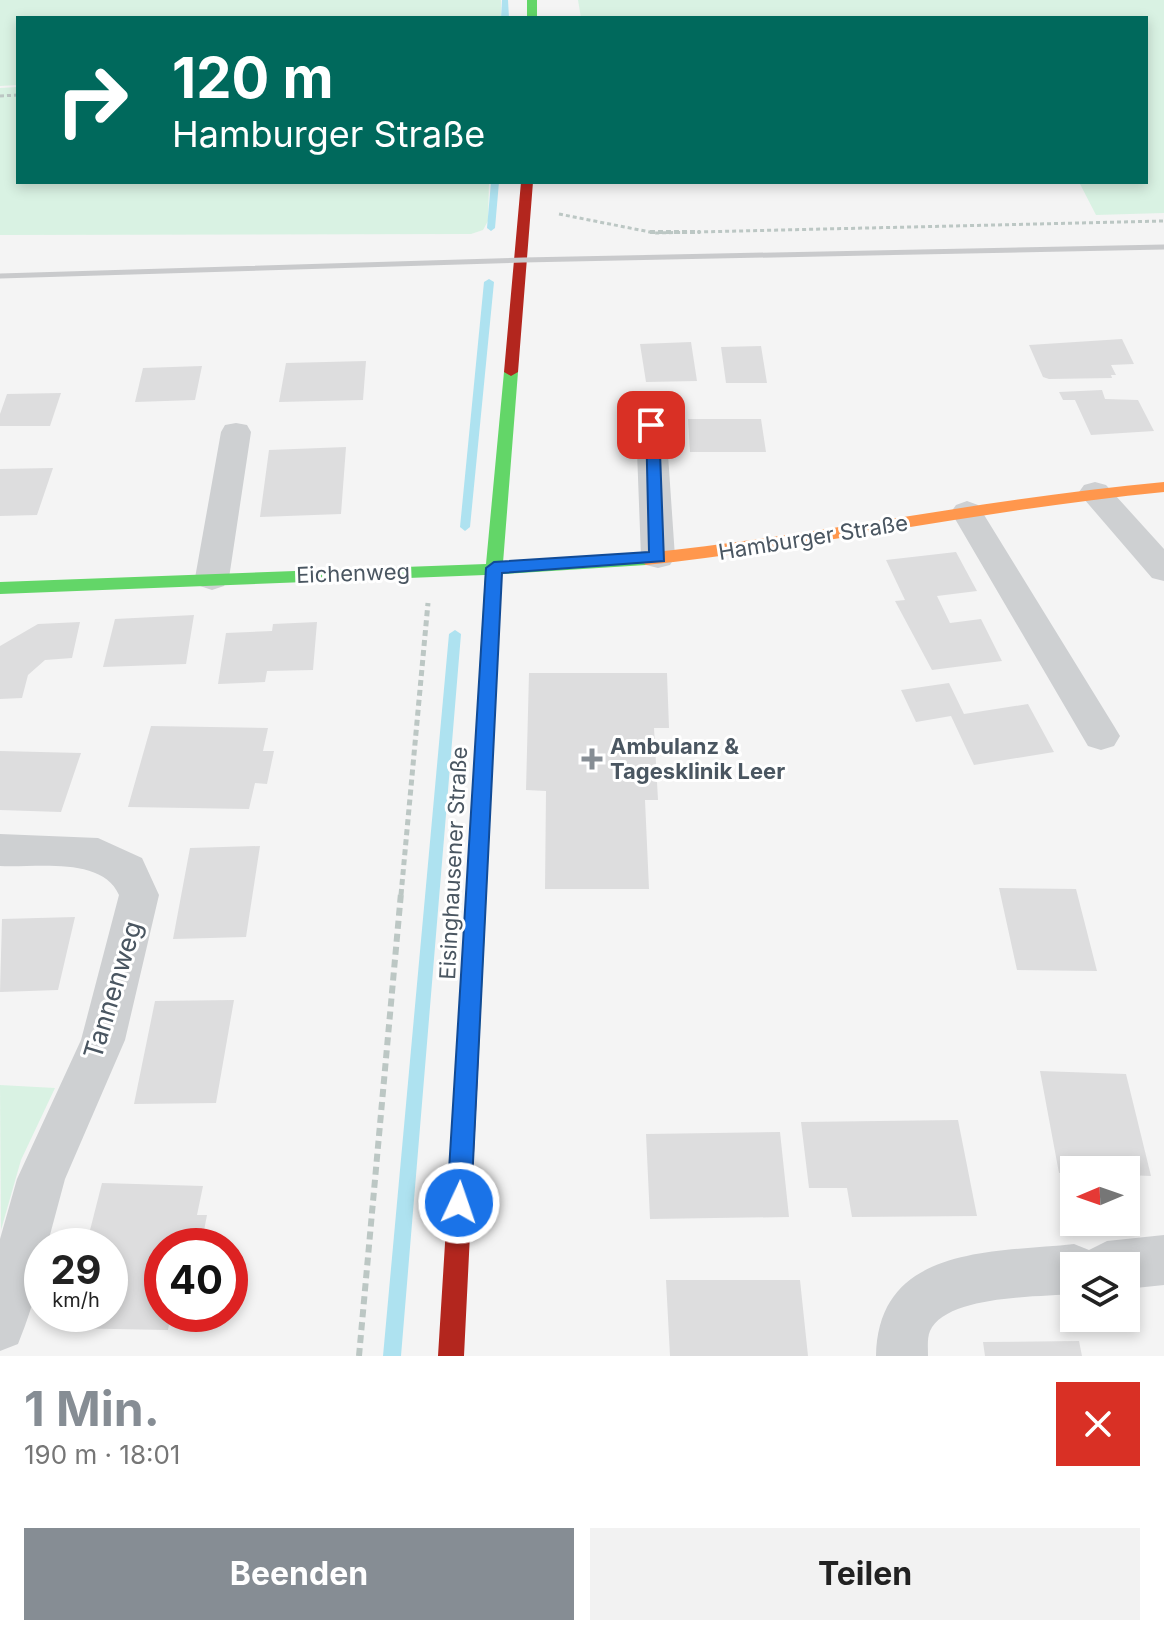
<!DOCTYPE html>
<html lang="de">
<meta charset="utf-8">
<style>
body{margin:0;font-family:Inter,sans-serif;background:#f2f2f2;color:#222;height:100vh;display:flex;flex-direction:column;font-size:30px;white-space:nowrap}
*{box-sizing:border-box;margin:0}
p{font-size:26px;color:#767676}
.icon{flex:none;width:44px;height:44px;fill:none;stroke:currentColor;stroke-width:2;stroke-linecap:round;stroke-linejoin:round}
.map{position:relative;height:1356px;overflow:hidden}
.side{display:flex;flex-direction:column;background:#fff;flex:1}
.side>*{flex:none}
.hud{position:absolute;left:16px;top:16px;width:1132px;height:168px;border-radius:0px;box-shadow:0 4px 12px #0003;background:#00695c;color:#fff;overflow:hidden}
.needle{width:52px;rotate:268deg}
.controls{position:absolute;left:1060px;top:1156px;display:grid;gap:16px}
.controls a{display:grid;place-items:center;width:80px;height:80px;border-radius:0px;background:#fff;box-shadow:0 4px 12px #0003;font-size:40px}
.speed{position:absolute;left:24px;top:1228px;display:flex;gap:16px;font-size:40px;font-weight:700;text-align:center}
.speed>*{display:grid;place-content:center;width:104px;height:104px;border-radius:50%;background:#fff;box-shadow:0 4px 12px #0003;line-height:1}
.speed small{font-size:20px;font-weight:400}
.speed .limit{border:12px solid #d22;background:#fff;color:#111}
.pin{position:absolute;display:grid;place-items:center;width:68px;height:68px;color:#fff;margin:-34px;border-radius:16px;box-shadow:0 4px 12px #0006}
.me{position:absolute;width:88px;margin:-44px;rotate:3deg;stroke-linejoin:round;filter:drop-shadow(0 0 6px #0008)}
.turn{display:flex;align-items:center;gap:28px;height:168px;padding:0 24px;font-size:36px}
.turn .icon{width:104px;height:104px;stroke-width:2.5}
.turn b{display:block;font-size:56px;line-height:68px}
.round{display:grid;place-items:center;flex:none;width:84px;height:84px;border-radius:0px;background:#f2f2f2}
.head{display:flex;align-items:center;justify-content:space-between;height:136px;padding:0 24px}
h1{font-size:48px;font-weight:700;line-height:60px;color:#868d94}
.primary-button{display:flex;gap:16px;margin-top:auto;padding:16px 24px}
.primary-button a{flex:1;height:92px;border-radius:0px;background:#868d94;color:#fff;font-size:32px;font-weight:700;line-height:92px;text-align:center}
.primary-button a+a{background:#f2f2f2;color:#222}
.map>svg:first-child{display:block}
</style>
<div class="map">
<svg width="1164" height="1356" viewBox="0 0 1164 1356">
<rect width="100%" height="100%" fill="#f4f4f4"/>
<path fill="#d9f2e3" d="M 0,0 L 501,0 L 501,18 L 18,18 L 18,85 L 0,86 Z
M 578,0 L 1164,0 L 1164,213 L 1096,215 L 1079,182 L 1146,182 L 1146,18 L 581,18 Z
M 18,87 L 18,182 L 489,182 L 488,221 L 483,230 L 471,234 L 0,235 L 0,88 Z
M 0,1085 L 55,1088 L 21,1160 L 1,1230 Z"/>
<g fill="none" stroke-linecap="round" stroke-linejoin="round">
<path fill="#aee2f0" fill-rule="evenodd" d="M 502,0 L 508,0 L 509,18 L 501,18 Z
M 491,182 L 499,182 L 495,228 L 491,231 L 487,228 Z
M 489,279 L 494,282 L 470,527 L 465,531 L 460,527 L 484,282 Z
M 455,630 L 461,634 L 401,1356 L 383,1356 L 449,634 Z"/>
</g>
<path fill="#ddddde" d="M 1122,339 L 1134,364 L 1111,365 L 1116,375 L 1111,375 L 1112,378 L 1049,379 L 1043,377 L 1029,345 Z
M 691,342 L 697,381 L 646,382 L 640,344 Z
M 761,346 L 767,383 L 726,383 L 721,347 Z
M 366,361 L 363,400 L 279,402 L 286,363 Z
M 202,366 L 195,400 L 135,402 L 143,368 Z
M 1102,390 L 1105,399 L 1138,400 L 1154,431 L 1091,435 L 1075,400 L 1063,400 L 1059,392 Z
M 61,393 L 50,426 L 0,426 L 0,414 L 7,394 Z
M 688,419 L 761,419 L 766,452 L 690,452 Z
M 346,447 L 341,514 L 260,517 L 269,450 Z
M 53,468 L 37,515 L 0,516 L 0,469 Z
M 956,552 L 977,591 L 937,596 L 950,623 L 981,619 L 1002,661 L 932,670 L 895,601 L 905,600 L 886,560 Z
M 194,615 L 186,664 L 103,667 L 115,619 Z
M 80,622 L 72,658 L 45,660 L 28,675 L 22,698 L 0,699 L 0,646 L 38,624 Z
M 317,622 L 313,670 L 267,671 L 265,682 L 218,684 L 226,633 L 272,631 L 273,624 Z
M 529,673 L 667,673 L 669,728 L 654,728 L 658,800 L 645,800 L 649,889 L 545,889 L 546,791 L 526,790 Z
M 949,683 L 964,714 L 1028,704 L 1054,752 L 974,765 L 951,716 L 916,722 L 901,690 Z
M 151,726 L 268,728 L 263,751 L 274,751 L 267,784 L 255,783 L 249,809 L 128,807 Z
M 0,751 L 81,753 L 61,812 L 0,810 Z
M 260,846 L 246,937 L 173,939 L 190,848 Z
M 999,888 L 1076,889 L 1097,971 L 1017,970 Z
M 75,917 L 58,990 L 0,992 L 2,919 Z
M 234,1000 L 216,1103 L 134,1104 L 155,1001 Z
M 1040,1071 L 1126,1074 L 1151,1176 L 1126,1175 L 1126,1170 L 1059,1173 Z
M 958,1120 L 977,1216 L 852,1217 L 847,1188 L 809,1188 L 801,1122 Z
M 780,1132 L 789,1217 L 650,1219 L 646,1134 Z
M 102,1183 L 203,1186 L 197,1215 L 207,1215 L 201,1246 L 162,1246 L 162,1314 L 171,1314 L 168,1330 L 61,1328 L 65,1314 L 110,1314 L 110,1246 L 86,1246 Z
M 666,1280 L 800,1280 L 808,1356 L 670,1356 Z
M 1079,1341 L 1082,1356 L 985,1356 L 983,1342 Z"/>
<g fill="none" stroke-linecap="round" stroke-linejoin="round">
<path stroke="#bcc7c4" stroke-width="3" stroke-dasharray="4 3" stroke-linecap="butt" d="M 0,96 L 18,95
M 559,214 L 655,233 L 1164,221"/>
<path stroke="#bcc7c4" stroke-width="4" stroke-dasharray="5 3" stroke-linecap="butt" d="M 650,232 L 700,232"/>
<path stroke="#bcc7c4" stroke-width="5" stroke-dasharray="6 4" stroke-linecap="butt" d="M 401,895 L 428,603"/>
<path stroke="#bcc7c4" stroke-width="6" stroke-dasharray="8 5" stroke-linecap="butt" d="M 359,1356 L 401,893"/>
<path fill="#ced0d2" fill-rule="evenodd" d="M 651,416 L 662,418 L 666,425 L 675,557 L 670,565 L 658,568 L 646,565 L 641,557 L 636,425 L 640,418 Z
M 236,423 L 247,425 L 251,432 L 229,578 L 224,586 L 212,590 L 200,586 L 195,578 L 221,432 L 225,425 Z
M 1095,482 L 1106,485 L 1164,549 L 1164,581 L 1152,578 L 1084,499 L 1079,492 L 1084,485 Z
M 967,501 L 978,505 L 1114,726 L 1120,736 L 1114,746 L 1101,750 L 1088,746 L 951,512 L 956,505 Z
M 0,834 L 98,838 L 142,858 L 159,895 L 125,1040 L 65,1179 L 47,1246 L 42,1246 C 42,1279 30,1314 18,1344 L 0,1351 L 0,1239 L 17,1179 L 81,1040 L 119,895 C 102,856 36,868 0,866 Z
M 1164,1235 L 1164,1285 L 1126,1289 L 1126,1266 L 1074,1266 L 1074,1294 C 1039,1297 946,1295 930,1331 C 927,1338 928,1348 928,1356 L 876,1356 C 878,1245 993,1253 1074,1244 L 1089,1250 L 1107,1241 Z"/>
<path fill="#63d668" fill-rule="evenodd" d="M 527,0 L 537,0 L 537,18 L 527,18 Z
M 511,368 L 518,372 L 503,563 L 646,553 L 654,559 L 646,565 L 502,574 L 479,1051 L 476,1058 L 468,1061 L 460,1058 L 457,1051 L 485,575 L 0,594 L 0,582 L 486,564 L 504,372 Z"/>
<path fill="#ff974d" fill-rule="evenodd" d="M 1164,482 L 1164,492 C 990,509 820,546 646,565 L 638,559 L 646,553 C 820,535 990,498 1164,482 Z"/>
<path fill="#b3261e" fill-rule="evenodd" d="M 521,182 L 533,182 L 518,372 L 511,376 L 504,372 Z
M 468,1041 L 476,1044 L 479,1051 L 464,1356 L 438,1356 L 457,1051 L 460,1044 Z"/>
<path stroke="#c9cacc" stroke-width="5" d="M 0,276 L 523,260 L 1164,247"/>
</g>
<path fill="#1a73e8" stroke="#114b97" stroke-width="2" d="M 646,422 L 659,425 L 664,561 L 502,573 L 471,1203 L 468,1211 L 459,1215 L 450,1211 L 447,1203 L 486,568 L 494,562 L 649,552 Z"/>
<path fill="#868d94" stroke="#fff" stroke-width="3" d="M588 747h8v8h8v8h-8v8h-8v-8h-8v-8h8z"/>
<g text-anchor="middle" stroke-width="6" stroke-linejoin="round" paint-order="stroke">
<g font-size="22" fill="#4a5661" stroke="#fff">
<text transform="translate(813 537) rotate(-9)" y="8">Hamburger Straße</text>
<text transform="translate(353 573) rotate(-2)" y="8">Eichenweg</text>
<text transform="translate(453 863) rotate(-87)" y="8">Eisinghausener Straße</text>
</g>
<g font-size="22" font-weight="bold" fill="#4a5661" stroke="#fff" text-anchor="start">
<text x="610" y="754">Ambulanz &amp;<tspan x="610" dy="25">Tagesklinik Leer</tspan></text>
</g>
<g font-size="26" fill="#4a5661" stroke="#fff">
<text transform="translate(113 990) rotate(-73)" y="9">Tannenweg</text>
</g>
</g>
</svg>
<div class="controls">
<a><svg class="needle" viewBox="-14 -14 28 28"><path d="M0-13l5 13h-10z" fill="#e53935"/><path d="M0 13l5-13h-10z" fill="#767676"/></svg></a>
<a><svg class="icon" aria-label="layers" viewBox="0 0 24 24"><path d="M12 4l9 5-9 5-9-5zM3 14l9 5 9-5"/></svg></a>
</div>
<div class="speed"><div>29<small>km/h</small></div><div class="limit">40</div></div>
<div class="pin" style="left:651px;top:425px;background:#d93025"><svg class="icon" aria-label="arrive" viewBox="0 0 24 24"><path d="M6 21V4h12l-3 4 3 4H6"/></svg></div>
<svg class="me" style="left:459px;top:1203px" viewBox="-20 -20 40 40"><circle r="17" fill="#1a73e8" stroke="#fff" stroke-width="3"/><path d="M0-11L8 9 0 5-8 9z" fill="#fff"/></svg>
<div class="hud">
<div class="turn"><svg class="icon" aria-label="right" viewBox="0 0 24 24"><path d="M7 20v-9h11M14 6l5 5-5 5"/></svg><div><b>120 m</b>Hamburger Straße</div></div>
</div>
</div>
<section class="side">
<div class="head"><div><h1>1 Min.</h1><p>190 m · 18:01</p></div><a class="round" style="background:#d93025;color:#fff"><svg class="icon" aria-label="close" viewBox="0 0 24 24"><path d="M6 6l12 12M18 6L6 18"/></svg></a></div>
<div class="primary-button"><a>Beenden</a><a>Teilen</a></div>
</section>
